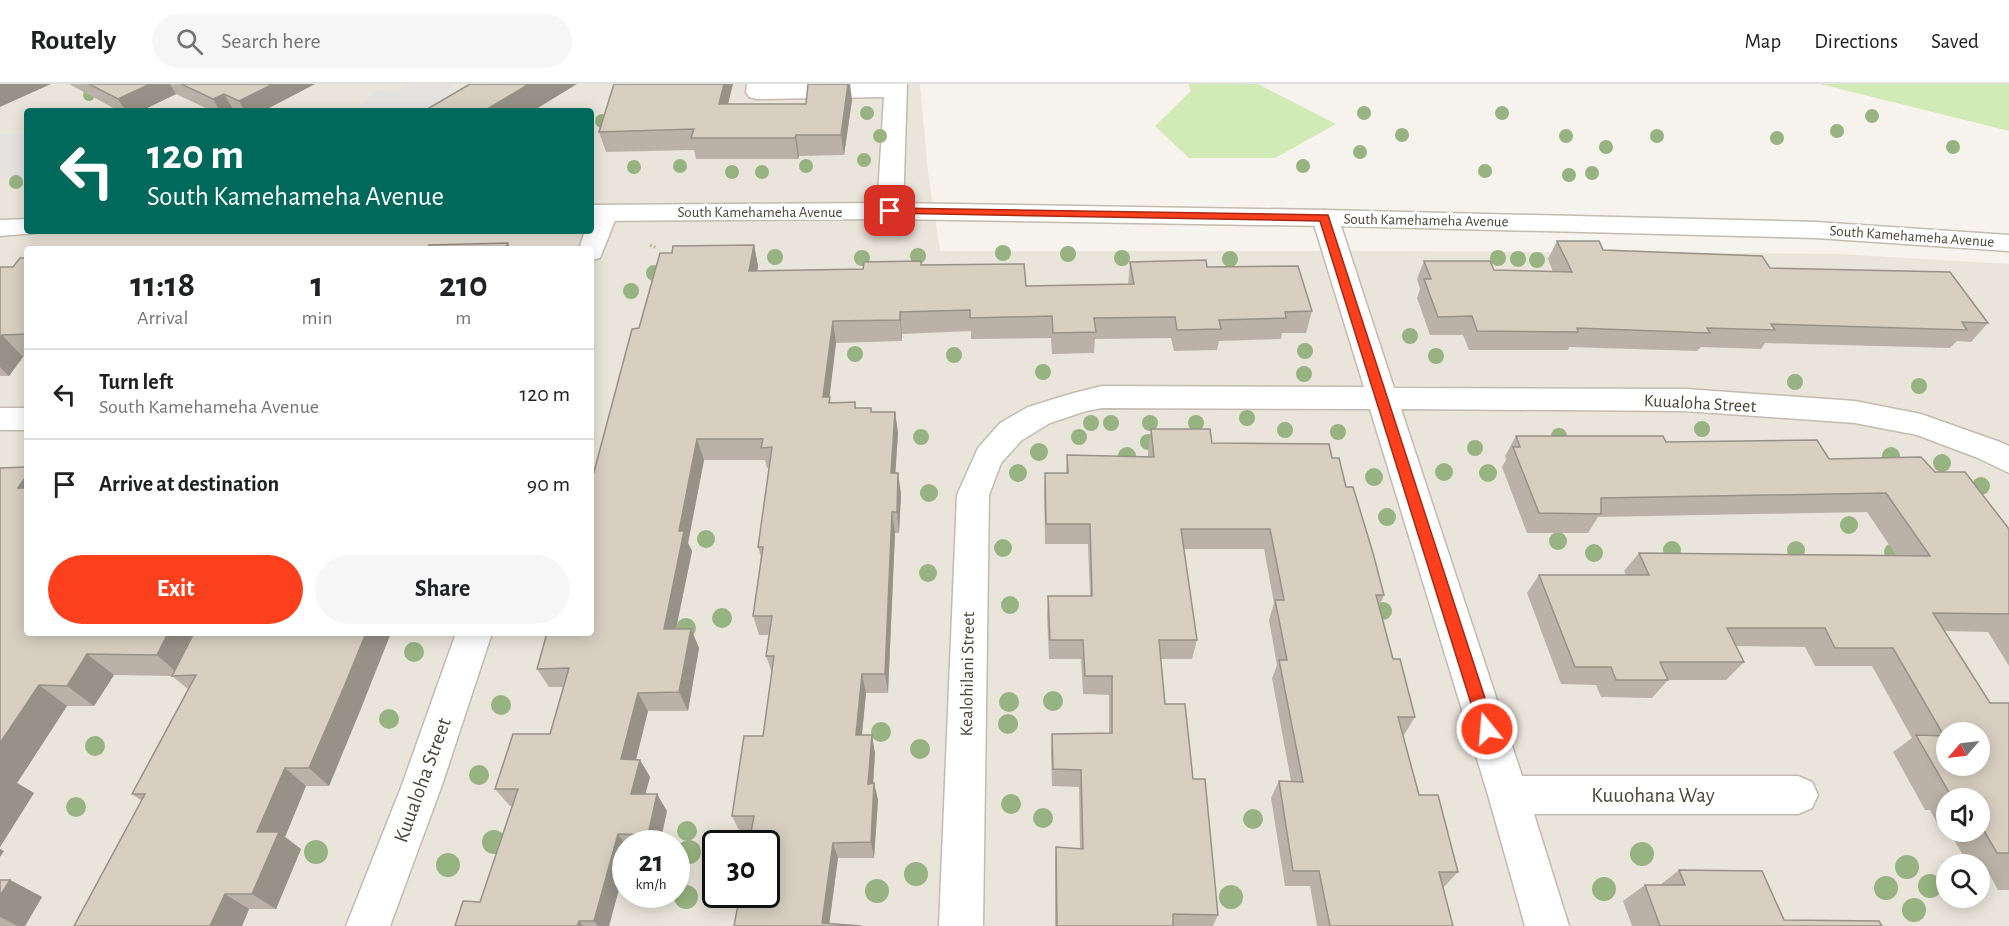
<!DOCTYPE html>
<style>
body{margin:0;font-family:"Alegreya Sans",sans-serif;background:#f6f6f6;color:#202124;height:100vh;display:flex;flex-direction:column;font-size:22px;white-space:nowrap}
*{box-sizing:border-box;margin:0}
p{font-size:20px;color:#757577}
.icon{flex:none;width:33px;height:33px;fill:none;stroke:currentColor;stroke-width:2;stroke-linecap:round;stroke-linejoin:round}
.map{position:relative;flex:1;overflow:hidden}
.sheet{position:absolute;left:24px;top:162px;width:570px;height:390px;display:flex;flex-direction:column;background:#fff;border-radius:6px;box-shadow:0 3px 15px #0003}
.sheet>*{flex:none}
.guide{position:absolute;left:24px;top:24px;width:570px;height:126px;border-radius:6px;box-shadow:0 3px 15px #0003;background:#00695c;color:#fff;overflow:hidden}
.needle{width:39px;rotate:242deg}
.fabs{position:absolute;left:1936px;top:638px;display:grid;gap:12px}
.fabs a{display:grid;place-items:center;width:54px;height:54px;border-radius:50%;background:#fff;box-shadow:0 3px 15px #0003;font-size:30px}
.speed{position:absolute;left:612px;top:746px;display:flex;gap:12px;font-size:30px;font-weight:700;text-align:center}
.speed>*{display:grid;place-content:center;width:78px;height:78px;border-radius:50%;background:#fff;box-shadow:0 3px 15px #0003;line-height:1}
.speed small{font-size:15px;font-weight:400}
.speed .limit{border:3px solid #111;border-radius:9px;background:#fff;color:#111}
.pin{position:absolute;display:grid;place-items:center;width:51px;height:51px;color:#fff;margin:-26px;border-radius:12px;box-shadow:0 3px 9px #0006}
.me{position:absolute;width:66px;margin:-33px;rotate:343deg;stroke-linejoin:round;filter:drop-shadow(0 0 4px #0008)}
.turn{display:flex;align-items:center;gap:21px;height:126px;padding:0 24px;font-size:27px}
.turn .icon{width:78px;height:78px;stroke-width:2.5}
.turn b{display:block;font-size:42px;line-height:51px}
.eta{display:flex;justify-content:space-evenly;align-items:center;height:102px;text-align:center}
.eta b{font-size:36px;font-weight:600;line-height:42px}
.cta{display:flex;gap:12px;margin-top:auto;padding:12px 24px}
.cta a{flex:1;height:69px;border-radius:36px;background:#fc3f1d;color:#fff;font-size:24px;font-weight:600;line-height:69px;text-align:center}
.cta a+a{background:#f6f6f6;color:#202124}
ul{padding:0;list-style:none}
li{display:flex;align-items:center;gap:18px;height:90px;padding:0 24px;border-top:2px solid #e0e0e0}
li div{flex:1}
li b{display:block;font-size:22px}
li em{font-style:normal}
header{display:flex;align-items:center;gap:36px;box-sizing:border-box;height:84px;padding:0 30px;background:#fff;border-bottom:2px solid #e0e0e0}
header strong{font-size:28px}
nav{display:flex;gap:33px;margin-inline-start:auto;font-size:21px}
.search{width:420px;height:54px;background:#f6f6f6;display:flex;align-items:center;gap:15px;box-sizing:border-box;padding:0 21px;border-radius:33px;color:#757577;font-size:22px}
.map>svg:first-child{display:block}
</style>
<header>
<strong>Routely</strong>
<div class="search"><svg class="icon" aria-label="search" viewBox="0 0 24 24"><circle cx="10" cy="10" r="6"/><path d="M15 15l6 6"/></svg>Search here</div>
<nav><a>Map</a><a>Directions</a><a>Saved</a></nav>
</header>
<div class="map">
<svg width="2009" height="842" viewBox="0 0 2009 842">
<rect width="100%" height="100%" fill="#f6f3ec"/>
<path fill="#eae5da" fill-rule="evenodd" d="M 0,0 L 920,0 L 928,88 L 940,167 L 1404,167 L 1838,170 L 2009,180 L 2009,842 L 0,842 ZM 27,27 L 591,27 L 591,147 L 27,147 ZM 27,165 L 591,165 L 591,549 L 27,549 ZM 1947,648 L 1980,648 L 1980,681 L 1947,681 ZM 1947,714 L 1980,714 L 1980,747 L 1947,747 ZM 626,759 L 676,759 L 676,810 L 626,810 ZM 716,759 L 766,759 L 766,810 L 716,810 ZM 1947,780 L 1980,780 L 1980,813 L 1947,813 Z"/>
<path fill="#d2eab5" d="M 1188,0 L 1258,0 L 1336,40 L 1275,74 L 1189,74 L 1155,42 L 1191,7 Z
M 1820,0 L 2009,0 L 2009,47 Z"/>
<path fill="#e5e3e0" d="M 406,0 L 455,0 L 433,27 L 356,27 L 375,6 L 399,8 Z
M 0,50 L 27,50 L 27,92 L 0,93 Z"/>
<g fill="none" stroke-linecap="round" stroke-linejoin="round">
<g stroke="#c2bbae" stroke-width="3">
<path id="minor" d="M 747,0 L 907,0 L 903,127 L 899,133 L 890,135 L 881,133 L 877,127 L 884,13 L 757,15 L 749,13 L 746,8 Z
M 605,121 L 614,123 L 618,129 L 600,174 L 591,176 L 591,165 L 579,165 L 585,147 L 591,147 L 591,132 L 596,123 Z
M 1325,126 L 1816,138 L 2009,151 L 2009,167 L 1816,154 L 1341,142 L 1394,304 L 1686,305 L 1855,317 L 1921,330 L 2000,358 L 2009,362 L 2009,389 L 1978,374 L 1917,351 L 1855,339 L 1686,327 L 1401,325 L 1522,692 L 1798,692 L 1812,698 L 1818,711 L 1812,724 L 1798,730 L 1534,730 L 1569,842 L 1525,842 L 1488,711 L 1370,325 L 1102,324 L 1086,327 L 1050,339 L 1022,356 L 1001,379 L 989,411 L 983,842 L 939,842 L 957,411 L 978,364 L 1000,339 L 1028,323 L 1070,310 L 1102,302 L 1364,303 L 1312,134 L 1316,128 Z
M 0,324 L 27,324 L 27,346 L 0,346 Z
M 456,549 L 492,549 L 442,701 L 390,842 L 346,842 L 402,701 Z"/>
</g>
<g stroke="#c2bbae" stroke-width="3">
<path id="tertiary" d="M 890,119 L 1325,126 L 1334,128 L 1338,134 L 1334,140 L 1325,142 L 890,135 L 591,137 L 591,121 Z
M 27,135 L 27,147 L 37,147 L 36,149 L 0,152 L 0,136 Z"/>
</g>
<path stroke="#c4b79f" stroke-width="3" stroke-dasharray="2 2" stroke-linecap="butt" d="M 650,161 L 657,164
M 545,165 L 552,163"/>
<use href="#minor" fill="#fff" fill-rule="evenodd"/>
<use href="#tertiary" fill="#fff" fill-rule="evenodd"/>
</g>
<g fill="#97b381">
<circle cx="89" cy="11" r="6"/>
<circle cx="867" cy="29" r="7"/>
<circle cx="1364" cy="29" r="7"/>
<circle cx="1502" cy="29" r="7"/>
<circle cx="1872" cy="32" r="7"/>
<circle cx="602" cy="37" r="7"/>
<circle cx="1837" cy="47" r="7"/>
<circle cx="1402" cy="51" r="7"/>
<circle cx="880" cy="52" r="7"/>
<circle cx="1566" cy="52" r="7"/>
<circle cx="1657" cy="52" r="7"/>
<circle cx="1777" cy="54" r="7"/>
<circle cx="1606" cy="63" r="7"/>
<circle cx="1953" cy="63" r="7"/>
<circle cx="1360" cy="68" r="7"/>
<circle cx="864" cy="76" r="7"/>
<circle cx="680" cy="82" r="7"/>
<circle cx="806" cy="82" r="7"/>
<circle cx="1303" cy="82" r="7"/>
<circle cx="634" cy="83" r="7"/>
<circle cx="1485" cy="87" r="7"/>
<circle cx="732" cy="88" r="7"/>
<circle cx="762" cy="88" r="7"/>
<circle cx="1592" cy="89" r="7"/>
<circle cx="1569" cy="91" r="7"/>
<circle cx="16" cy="98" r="7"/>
<circle cx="1003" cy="169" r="8"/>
<circle cx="1068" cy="170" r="8"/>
<circle cx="918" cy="172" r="8"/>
<circle cx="775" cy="173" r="8"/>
<circle cx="862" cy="174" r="8"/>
<circle cx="1122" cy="174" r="8"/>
<circle cx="1498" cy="174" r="8"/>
<circle cx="1230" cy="175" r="8"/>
<circle cx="1518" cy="175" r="8"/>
<circle cx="1537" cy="176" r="8"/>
<circle cx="654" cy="189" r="8"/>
<circle cx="631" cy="207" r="8"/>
<circle cx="1410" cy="252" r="8"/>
<circle cx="1305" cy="267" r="8"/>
<circle cx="855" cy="270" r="8"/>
<circle cx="954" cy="271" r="8"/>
<circle cx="1436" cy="272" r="8"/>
<circle cx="1043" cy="288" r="8"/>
<circle cx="1304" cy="290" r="8"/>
<circle cx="1795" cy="298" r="8"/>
<circle cx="1919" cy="302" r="8"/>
<circle cx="1247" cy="334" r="8"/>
<circle cx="1091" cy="339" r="8"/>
<circle cx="1111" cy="339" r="8"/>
<circle cx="1150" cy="339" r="8"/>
<circle cx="1196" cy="339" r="8"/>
<circle cx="1702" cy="345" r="8"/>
<circle cx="1285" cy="346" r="8"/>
<circle cx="1338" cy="348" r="8"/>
<circle cx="1559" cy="352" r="8"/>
<circle cx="921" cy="353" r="8"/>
<circle cx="1079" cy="353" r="8"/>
<circle cx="1148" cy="358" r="8"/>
<circle cx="1475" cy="364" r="8"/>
<circle cx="1039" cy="368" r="9"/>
<circle cx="1127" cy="372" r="9"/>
<circle cx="1891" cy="372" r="9"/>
<circle cx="1942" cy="379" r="9"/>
<circle cx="1444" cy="388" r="9"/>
<circle cx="1018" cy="389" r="9"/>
<circle cx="1488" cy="389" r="9"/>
<circle cx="1374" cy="393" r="9"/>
<circle cx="1981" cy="402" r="9"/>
<circle cx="929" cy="409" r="9"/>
<circle cx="1387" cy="433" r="9"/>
<circle cx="1849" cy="441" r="9"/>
<circle cx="706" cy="455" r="9"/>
<circle cx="1558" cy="457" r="9"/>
<circle cx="1003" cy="464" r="9"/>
<circle cx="1672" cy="466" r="9"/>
<circle cx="1796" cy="466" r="9"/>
<circle cx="1893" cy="468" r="9"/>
<circle cx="1594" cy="469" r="9"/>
<circle cx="928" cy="489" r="9"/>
<circle cx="1010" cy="521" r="9"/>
<circle cx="1383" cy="527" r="9"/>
<circle cx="722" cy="534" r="10"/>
<circle cx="686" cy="544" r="10"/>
<circle cx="414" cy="568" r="10"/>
<circle cx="1053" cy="617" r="10"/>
<circle cx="1009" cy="618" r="10"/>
<circle cx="501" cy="621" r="10"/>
<circle cx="389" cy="635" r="10"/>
<circle cx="1008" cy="640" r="10"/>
<circle cx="881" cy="648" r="10"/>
<circle cx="95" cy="662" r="10"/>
<circle cx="920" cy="665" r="10"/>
<circle cx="479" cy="691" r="10"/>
<circle cx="1011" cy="720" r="10"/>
<circle cx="76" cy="723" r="10"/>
<circle cx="1043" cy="734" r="10"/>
<circle cx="1253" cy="735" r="10"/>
<circle cx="687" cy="747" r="10"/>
<circle cx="494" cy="758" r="12"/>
<circle cx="316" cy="768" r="12"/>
<circle cx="689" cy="768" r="12"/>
<circle cx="1642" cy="770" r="12"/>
<circle cx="448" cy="781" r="12"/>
<circle cx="1907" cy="783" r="12"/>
<circle cx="916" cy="790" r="12"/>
<circle cx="1930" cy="802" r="12"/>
<circle cx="1886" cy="804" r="12"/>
<circle cx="1604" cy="805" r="12"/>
<circle cx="877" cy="807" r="12"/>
<circle cx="686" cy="813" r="12"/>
<circle cx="1231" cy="813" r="12"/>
<circle cx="1914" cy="826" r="12"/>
</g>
<path fill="#bab2a6" d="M 69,0 L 315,0 L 263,27 L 212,27 L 176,10 L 141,27 L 119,27 Z
M 852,16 L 844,71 L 799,72 L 798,75 L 696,75 L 694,66 L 606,68 L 599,48 L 728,20 L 806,20 Z
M 1557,157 L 1603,166 L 1770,184 L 1988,239 L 1971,258 L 1957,257 L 1950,264 L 1765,259 L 1761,265 L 1701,263 L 1697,267 L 1569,263 L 1568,266 L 1469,266 L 1463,251 L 1430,251 L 1417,214 L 1420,205 L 1417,195 L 1424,177 L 1494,186 L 1553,188 L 1548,175 Z
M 754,161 L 758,182 L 758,187 L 863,185 L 922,181 L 1026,202 L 1128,201 L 1130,178 L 1207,183 L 1312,227 L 1306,249 L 1282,249 L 1281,255 L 1219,257 L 1217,266 L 1174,267 L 1171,254 L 1095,255 L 1094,269 L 1052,270 L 1051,254 L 971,255 L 971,247 L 902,250 L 902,257 L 836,259 L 829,313 L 831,319 L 855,318 L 856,324 L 871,324 L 872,328 L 895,328 L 898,349 L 895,389 L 901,410 L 899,449 L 895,449 L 888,609 L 866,609 L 862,651 L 875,669 L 873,700 L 874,699 L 878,716 L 874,774 L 838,774 L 829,840 L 734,842 L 751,748 L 740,748 L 732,732 L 763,652 L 772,589 L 766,572 L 769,551 L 759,551 L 753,532 L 761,473 L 758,463 L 769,384 L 767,384 L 765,376 L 704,376 L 688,459 L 692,467 L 676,545 L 691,545 L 699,564 L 688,627 L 648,627 L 636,675 L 640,676 L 650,693 L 645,710 L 667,727 L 660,759 L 626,759 L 626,779 L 609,842 L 455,842 L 480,818 L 512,722 L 510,722 L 495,705 L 550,650 L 563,603 L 549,603 L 537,585 L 639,244 L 672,169 Z
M 27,174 L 27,273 L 23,273 L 9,292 L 0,292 L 0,183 L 13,183 Z
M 1151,345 L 1212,359 L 1332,374 L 1346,403 L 1384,511 L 1379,523 L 1393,575 L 1415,633 L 1404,651 L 1403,651 L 1419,711 L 1458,788 L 1444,803 L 1443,803 L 1453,842 L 1317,842 L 1310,802 L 1285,802 L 1271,714 L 1279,697 L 1291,697 L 1272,594 L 1277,581 L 1269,536 L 1274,519 L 1264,465 L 1184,465 L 1197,556 L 1192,575 L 1161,575 L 1165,620 L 1193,695 L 1218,831 L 1213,842 L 1055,842 L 1055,779 L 1056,763 L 1080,765 L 1079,703 L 1052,702 L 1051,667 L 1052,650 L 1109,649 L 1109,611 L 1083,610 L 1081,575 L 1049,575 L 1047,531 L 1048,512 L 1090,512 L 1088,460 L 1045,460 L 1044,409 L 1045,389 L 1066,389 L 1067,371 L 1148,373 L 1148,366 Z
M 1516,352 L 1666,358 L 1829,375 L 1935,388 L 2009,445 L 2009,582 L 1988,548 L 1945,547 L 1990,619 L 2009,619 L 2009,806 L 1998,806 L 1986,784 L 1980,784 L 1980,780 L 1968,780 L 1949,747 L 1980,747 L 1980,714 L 1947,714 L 1947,743 L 1946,740 L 1938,741 L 1930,726 L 1925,726 L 1893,668 L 1912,654 L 1872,582 L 1815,582 L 1805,563 L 1736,562 L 1744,578 L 1726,596 L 1668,596 L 1652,614 L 1601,613 L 1596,601 L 1561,600 L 1527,509 L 1539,491 L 1626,491 L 1624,487 L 1639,469 L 1896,471 L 1867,428 L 1598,433 L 1588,449 L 1527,449 L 1502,383 L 1506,376 L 1505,372 Z
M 0,384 L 27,549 L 192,552 L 362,622 L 329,702 L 306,702 L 285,753 L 301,765 L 276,825 L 249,825 L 242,842 L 74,842 L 142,717 L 132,710 L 188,605 L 172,592 L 114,591 L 94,622 L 67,622 L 17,699 L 34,709 L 0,763 Z
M 1679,786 L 1784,836 L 1882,842 L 1632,842 L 1623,817 L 1645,801 L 1660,801 Z
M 0,796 L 10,796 L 42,813 L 25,842 L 0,842 Z"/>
<path fill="#979187" d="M 0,0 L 51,0 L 0,23 Z
M 150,0 L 170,0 L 176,10 L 141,27 L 126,27 L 118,15 Z
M 273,0 L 315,0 L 263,27 L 245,27 L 239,17 Z
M 529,0 L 577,0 L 533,27 L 484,27 Z
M 724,0 L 733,0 L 723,41 L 719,20 Z
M 848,0 L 850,0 L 852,16 L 844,71 L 841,51 Z
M 224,10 L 234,27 L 220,27 L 213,15 Z
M 796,51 L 799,72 L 798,75 L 795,54 Z
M 508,159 L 510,165 L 505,165 Z
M 754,161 L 758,182 L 754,208 L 749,187 Z
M 900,228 L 902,250 L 902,257 L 900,236 Z
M 833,237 L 836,259 L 827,334 L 823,313 Z
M 2,251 L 23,273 L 9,292 L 0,283 L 0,254 Z
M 895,328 L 898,349 L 894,410 L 891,389 Z
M 697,355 L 704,376 L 688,459 L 692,467 L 672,564 L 664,545 L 679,447 Z
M 898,389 L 901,410 L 899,449 L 897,428 Z
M 27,391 L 27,412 L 18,404 Z
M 892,428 L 895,449 L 888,609 L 885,590 Z
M 691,545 L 699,564 L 688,627 L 679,608 Z
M 168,549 L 189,549 L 199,558 L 181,592 L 157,571 Z
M 366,549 L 391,549 L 362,622 L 329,702 L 309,684 Z
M 87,570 L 114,591 L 94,622 L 67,602 Z
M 862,590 L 866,609 L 860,669 L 856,651 Z
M 39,601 L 67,622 L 17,699 L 34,709 L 0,763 L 0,659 Z
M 638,609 L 648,627 L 632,692 L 621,675 Z
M 872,651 L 875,669 L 872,717 L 868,700 Z
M 640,676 L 650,693 L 641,726 L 631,710 Z
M 285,684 L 306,702 L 285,753 L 301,765 L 276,825 L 252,810 L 257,748 Z
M 874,699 L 878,716 L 874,774 L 871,758 Z
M 657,710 L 667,727 L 660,759 L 652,759 L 648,751 Z
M 618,750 L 626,761 L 626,779 L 609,842 L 598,842 L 594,837 Z
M 833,759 L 838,774 L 829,842 L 822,839 Z
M 0,765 L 4,767 L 0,773 Z
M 10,796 L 42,813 L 25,842 L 18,842 L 0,833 L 0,812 Z
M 225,810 L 249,825 L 242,842 L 210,842 Z
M 579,837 L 583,842 L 577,842 Z"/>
<path fill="#d8cfc1" stroke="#979187" stroke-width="1.5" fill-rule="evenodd" d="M 89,0 L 150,0 L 118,15 Z
M 181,0 L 273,0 L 239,17 L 224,10 L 213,15 Z
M 470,0 L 529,0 L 484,27 L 424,27 Z
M 614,0 L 724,0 L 719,20 L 806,20 L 808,0 L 848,0 L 841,51 L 796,51 L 795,54 L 691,54 L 694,45 L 599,48 Z
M 1557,157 L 1599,157 L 1603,166 L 1762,172 L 1770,184 L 1950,188 L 1988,239 L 1962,238 L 1967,246 L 1771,240 L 1775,246 L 1707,244 L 1710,249 L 1577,244 L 1578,248 L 1477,247 L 1472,232 L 1438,233 L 1424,195 L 1431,195 L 1424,177 L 1490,177 L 1494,186 L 1572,188 Z
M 508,159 L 505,165 L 428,165 L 429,161 Z
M 754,161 L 749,187 L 863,185 L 864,178 L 921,177 L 921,181 L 1024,180 L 1026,202 L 1134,200 L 1130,178 L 1206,176 L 1207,183 L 1298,182 L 1312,227 L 1285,228 L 1286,234 L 1219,236 L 1221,245 L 1177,246 L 1175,233 L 1094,234 L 1096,248 L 1053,249 L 1052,232 L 970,234 L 970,226 L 900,228 L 900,236 L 833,237 L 823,313 L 830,313 L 829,319 L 855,318 L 855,324 L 871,324 L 871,328 L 895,328 L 891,389 L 898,389 L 897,428 L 892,428 L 885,590 L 862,590 L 856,651 L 872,651 L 868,700 L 874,699 L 871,758 L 833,759 L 822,839 L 861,842 L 734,842 L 740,810 L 766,810 L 766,759 L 749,759 L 754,732 L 732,732 L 744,652 L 763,652 L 774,572 L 766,572 L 772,532 L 753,532 L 763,463 L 758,463 L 772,363 L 761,364 L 763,355 L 697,355 L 679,447 L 684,447 L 664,545 L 691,545 L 679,608 L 638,609 L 621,675 L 640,676 L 631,710 L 657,710 L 648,751 L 618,750 L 594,837 L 579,837 L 577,842 L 455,842 L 463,817 L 480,818 L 518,705 L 495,705 L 513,650 L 550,650 L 569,584 L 537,585 L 547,549 L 591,549 L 591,399 L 632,245 L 639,244 L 660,169 L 672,169 L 673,162 Z
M 20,174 L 27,174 L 27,250 L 2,251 L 0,254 L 0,183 L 13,183 Z
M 1151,345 L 1210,345 L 1212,359 L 1329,360 L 1332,374 L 1339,374 L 1346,403 L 1353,403 L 1373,469 L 1384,511 L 1376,511 L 1393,575 L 1400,575 L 1415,633 L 1398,633 L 1419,711 L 1438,711 L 1458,788 L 1439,788 L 1453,842 L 1330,842 L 1319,787 L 1293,787 L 1279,697 L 1303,698 L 1279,576 L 1287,576 L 1275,516 L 1284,516 L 1270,445 L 1181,445 L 1197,556 L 1159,556 L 1165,620 L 1185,620 L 1193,695 L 1205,695 L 1218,831 L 1173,830 L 1173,842 L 1057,842 L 1056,763 L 1083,765 L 1081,686 L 1053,685 L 1052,650 L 1112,649 L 1112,592 L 1085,592 L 1083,556 L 1050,556 L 1048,512 L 1092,512 L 1090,440 L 1046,440 L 1045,389 L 1068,389 L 1067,371 L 1154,373 Z
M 1516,352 L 1663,352 L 1666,358 L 1817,356 L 1829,375 L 1921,373 L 1935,388 L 1965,388 L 2009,445 L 2009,530 L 1933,529 L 1990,619 L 2009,619 L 2009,769 L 1997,769 L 1980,740 L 1980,714 L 1957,714 L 1955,711 L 1950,710 L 1916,651 L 1944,652 L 1893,564 L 1835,564 L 1825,544 L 1727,544 L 1744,578 L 1660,578 L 1668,596 L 1616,596 L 1611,583 L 1575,583 L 1539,491 L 1649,491 L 1639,469 L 1930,472 L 1886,409 L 1601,414 L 1601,430 L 1539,429 L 1513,363 L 1520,363 ZM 1947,648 L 1980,648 L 1980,681 L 1947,681 Z
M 27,383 L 27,391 L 18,404 L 27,404 L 27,549 L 168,549 L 157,571 L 87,570 L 67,602 L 39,601 L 0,659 L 0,384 Z
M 194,549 L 366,549 L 344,603 L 309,684 L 285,684 L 257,748 L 279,748 L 252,810 L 225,810 L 210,842 L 74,842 L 145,710 L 132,710 L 196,591 L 172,592 Z
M 1679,786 L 1762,787 L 1784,836 L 1879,837 L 1882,842 L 1660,842 L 1645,801 L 1685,801 Z
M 0,796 L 10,796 L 0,812 Z"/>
<path fill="#fc3f1d" stroke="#a42913" stroke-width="1.5" d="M 890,124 L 1328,131 L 1495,645 L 1493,650 L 1487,652 L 1481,650 L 1479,645 L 1320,137 L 886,129 L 885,127 Z"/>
<g text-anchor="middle" stroke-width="6" stroke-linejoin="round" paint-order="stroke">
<g font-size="15" fill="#4b4439" stroke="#fff">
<text x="760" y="133">South Kamehameha Avenue</text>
<text transform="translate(1426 136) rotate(1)" y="5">South Kamehameha Avenue</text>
<text transform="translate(1912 152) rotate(4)" y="5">South Kamehameha Avenue</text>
</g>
<g font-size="18" fill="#4b4439" stroke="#fff">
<text transform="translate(1700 319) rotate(3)" y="6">Kuualoha Street</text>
<text transform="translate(967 590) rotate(-89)" y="6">Kealohilani Street</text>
</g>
<g font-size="21" fill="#4b4439" stroke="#fff">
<text transform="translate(422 696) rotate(-70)" y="7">Kuualoha Street</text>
<text x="1653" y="718">Kuuohana Way</text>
</g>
</g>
</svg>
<div class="fabs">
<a><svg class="needle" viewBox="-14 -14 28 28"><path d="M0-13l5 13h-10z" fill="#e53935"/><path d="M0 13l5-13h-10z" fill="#757577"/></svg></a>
<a><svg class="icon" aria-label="sound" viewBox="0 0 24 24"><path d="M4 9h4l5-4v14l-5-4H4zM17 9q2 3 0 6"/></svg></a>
<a><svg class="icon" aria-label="search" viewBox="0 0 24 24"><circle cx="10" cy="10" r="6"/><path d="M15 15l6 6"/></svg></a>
</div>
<div class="speed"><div>21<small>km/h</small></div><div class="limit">30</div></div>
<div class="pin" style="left:890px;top:127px;background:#d93025"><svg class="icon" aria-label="arrive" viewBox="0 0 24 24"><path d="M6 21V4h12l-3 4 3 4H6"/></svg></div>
<svg class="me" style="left:1487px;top:645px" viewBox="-20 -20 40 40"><circle r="17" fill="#fc3f1d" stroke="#fff" stroke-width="3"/><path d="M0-11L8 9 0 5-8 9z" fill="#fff"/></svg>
<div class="guide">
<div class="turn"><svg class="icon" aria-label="left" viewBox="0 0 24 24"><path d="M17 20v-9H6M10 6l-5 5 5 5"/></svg><div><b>120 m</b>South Kamehameha Avenue</div></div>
</div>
<section class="sheet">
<div class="eta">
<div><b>11:18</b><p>Arrival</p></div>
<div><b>1</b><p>min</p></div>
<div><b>210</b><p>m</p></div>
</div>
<ul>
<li><svg class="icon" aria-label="left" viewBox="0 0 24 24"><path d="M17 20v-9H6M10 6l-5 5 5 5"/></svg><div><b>Turn left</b><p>South Kamehameha Avenue</p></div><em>120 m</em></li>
<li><svg class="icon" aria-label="arrive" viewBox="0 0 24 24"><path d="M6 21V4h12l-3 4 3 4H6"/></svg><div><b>Arrive at destination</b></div><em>90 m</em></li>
</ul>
<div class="cta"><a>Exit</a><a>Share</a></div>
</section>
</div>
